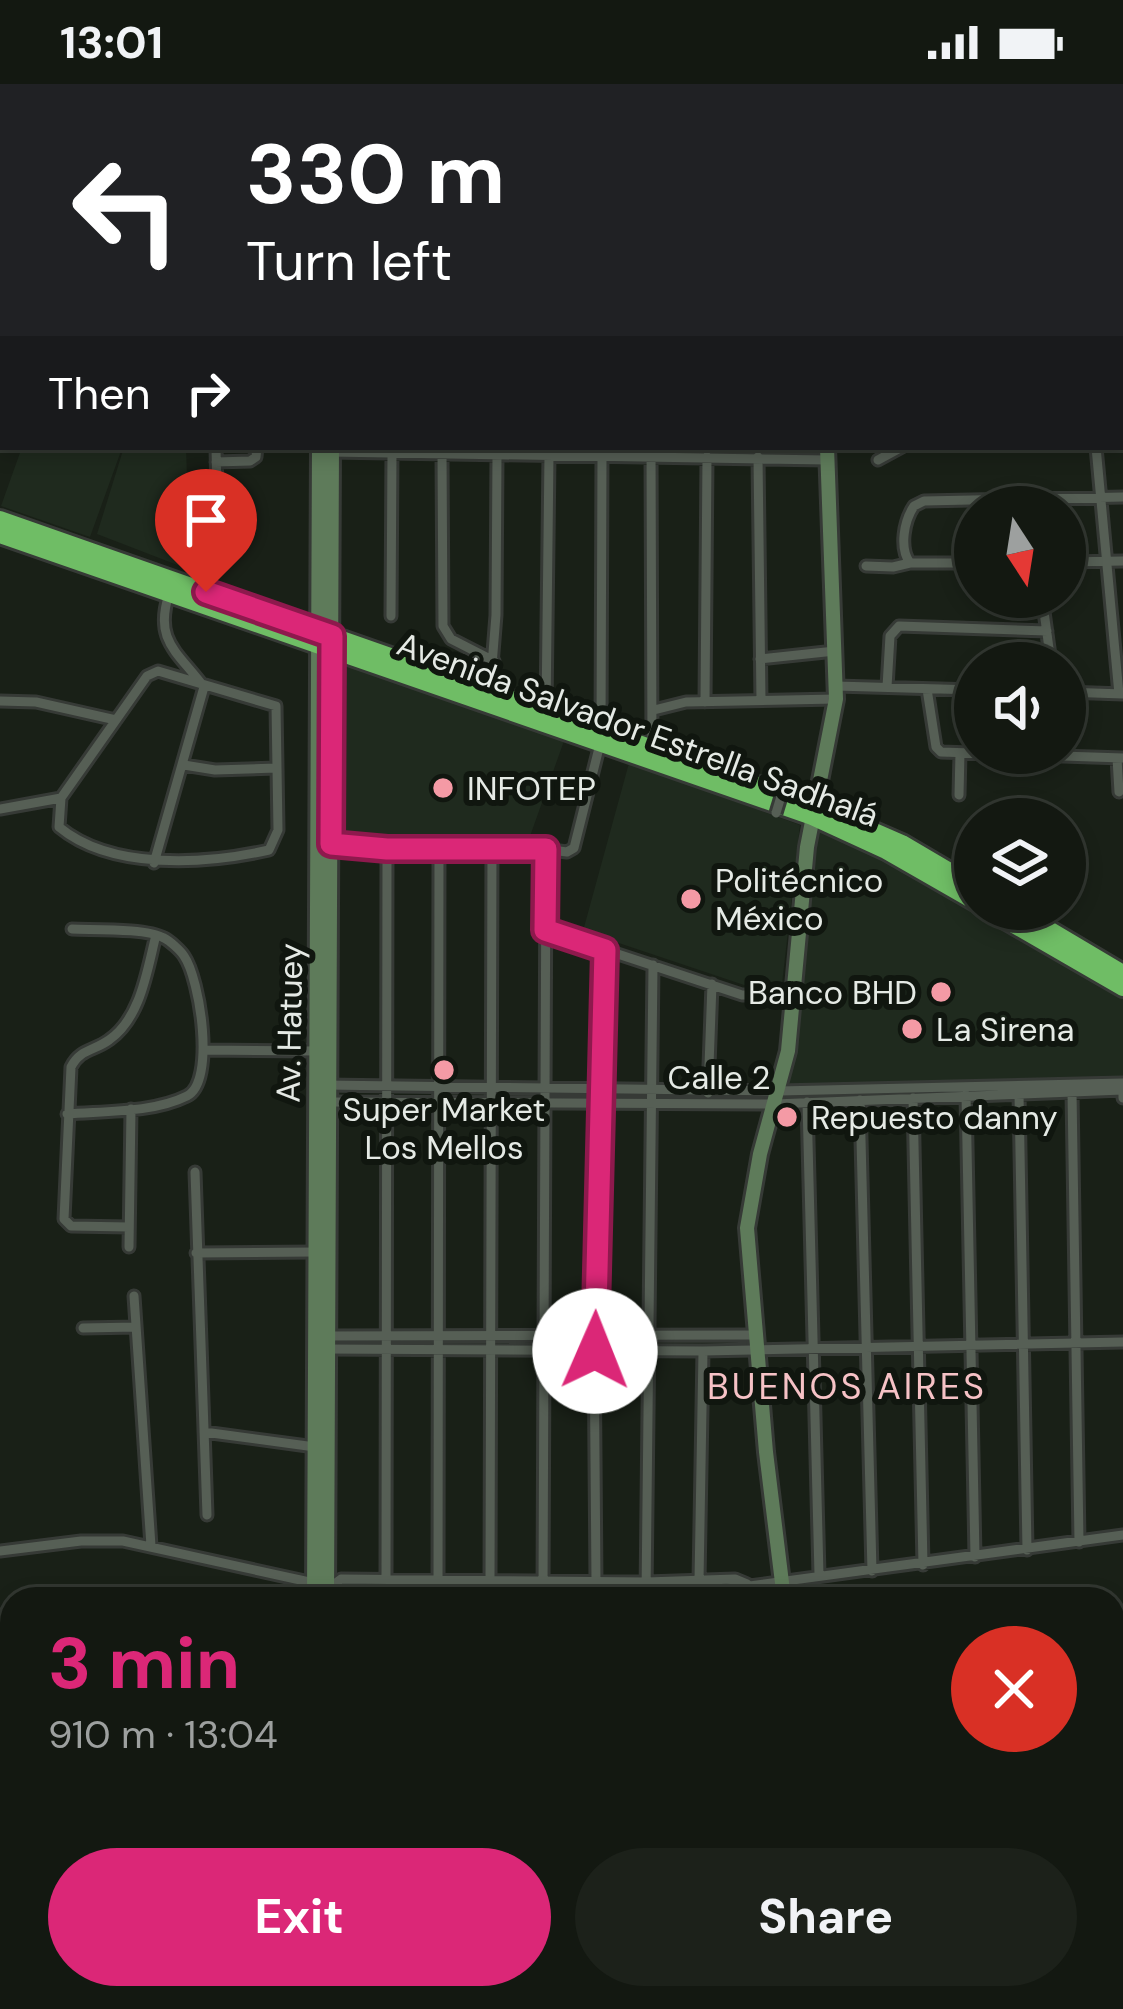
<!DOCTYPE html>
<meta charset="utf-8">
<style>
body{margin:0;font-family:"DM Sans",sans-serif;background:#1c211a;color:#f1f3f6;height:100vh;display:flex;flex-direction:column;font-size:45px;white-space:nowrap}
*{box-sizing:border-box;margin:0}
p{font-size:39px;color:#9da09f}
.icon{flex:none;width:66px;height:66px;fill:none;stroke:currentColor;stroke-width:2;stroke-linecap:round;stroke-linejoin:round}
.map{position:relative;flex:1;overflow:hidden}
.sheet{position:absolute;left:0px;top:1503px;width:1125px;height:423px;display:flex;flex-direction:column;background:#131811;border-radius:36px 36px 0 0;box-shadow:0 6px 18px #0003,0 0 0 3px #323731}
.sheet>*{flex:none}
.top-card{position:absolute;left:0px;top:0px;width:1125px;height:366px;box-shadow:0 6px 18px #0003,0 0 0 3px #323731;background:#202124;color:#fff;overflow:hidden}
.needle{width:78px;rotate:168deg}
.controls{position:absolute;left:954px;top:402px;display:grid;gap:24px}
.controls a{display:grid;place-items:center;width:132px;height:132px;border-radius:50%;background:#131811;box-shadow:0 6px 18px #0003,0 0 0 3px #323731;font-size:60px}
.pin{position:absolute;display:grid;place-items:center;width:102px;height:102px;color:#fff;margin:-123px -51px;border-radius:50% 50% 50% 0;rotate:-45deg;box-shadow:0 0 12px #0007}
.pin .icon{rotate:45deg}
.me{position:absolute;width:132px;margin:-66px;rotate:1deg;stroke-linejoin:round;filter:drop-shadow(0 0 9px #0008)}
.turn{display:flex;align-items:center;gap:42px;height:252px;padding:0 48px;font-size:54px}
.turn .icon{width:156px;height:156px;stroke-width:2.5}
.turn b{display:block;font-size:84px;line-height:102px}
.then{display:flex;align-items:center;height:114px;padding:0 48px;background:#0003;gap:24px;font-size:45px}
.round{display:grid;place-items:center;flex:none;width:126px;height:126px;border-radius:63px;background:#1c211a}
.summary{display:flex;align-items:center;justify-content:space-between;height:204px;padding:0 48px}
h1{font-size:72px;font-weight:700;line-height:90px;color:#db2777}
.button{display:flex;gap:24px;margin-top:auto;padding:24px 48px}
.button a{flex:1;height:138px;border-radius:72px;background:#db2777;color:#fff;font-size:48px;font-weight:700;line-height:138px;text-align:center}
.button a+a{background:#1c211a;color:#f1f3f6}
.status{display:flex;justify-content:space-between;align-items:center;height:84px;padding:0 60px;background:#131811;direction:ltr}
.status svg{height:33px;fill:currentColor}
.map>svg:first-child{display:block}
</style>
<div class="status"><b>13:01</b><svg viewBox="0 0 49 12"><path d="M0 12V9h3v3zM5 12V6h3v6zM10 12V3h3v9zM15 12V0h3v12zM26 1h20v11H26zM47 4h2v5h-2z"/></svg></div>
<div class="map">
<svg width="1123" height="1925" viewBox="0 0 1123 1925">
<rect width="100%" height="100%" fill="#192017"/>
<path fill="#1f2a1e" d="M 22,363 L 106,363 L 121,367 L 90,453 L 1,422 Z
M 124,363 L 186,363 L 189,448 L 180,482 L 97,450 Z
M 340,575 L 564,657 L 529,755 L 340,751 Z
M 629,679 L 800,741 L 782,900 L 747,902 L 583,847 Z
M 812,733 L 1123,911 L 1123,995 L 780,1007 Z"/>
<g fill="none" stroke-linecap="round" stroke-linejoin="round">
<g stroke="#363a36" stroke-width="15">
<path id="street" d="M 502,0 L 502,3
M 639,0 L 640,3
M 1058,0 L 1059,3
M 242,3 L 242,0
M 395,3 L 395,0
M 448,3 L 448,0
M 597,3 L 610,0
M 724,3 L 741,0
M 0,33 L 3,33
M 1122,80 L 1123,81
M 0,98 L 3,98
M 1122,195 L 1123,195
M 1122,267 L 1123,267
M 0,314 L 3,313
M 1122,342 L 1123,342
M 651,363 L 652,664
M 1096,363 L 1119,610
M 330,368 L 828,376
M 442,369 L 443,542 L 451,555 L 494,577
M 758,373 L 761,616
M 878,376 L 902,363
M 216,378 L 250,377 L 256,373 L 257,363
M 1065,478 L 1123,477
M 975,479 L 910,479 C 899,464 904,437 914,422 L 924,417 L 1123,413
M 866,482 L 893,483 L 910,479
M 205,511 L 218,459 L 216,363
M 1042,513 L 1051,579
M 391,532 L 392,369
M 760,575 L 835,567
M 158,587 L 276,622 L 278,746 L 269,766 C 207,780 112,787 59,743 L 61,714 L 147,592 Z
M 836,602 L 975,606
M 887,603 L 890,552 L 899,542 L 1047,547
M 927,605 L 936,663 L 941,668 L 1123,674
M 490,606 L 496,531 L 497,370
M 1065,608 L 1123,610
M 0,617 L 36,618 L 116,636
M 705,618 L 707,373
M 654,626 L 686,618 L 836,615
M 546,627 L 549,371
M 601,647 L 602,372
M 1117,674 L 1119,708
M 184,681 L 215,686 L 276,684
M 959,711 L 960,669
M 0,725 L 61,714
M 328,760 C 407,767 488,756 567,768 L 574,764 L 600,660
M 154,779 L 204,603 C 177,567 154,557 169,510
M 545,846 L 742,911 L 794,911
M 204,966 L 316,967
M 325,1001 L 779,1007 L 1123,999
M 1072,1008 L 1079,1458
M 708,1009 L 712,900
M 1019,1010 L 1027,1466
M 966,1011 L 975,1473
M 913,1014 L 923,1481
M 860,1016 L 872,1487
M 327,1018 L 775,1020 L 1123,1006 L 1123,1014
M 807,1018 L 819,1491
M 67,1030 C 104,1027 153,1029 187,1012 C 216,998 200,895 184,872 C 181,867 170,857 164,854 C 147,844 93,846 72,845
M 195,1088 L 207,1431
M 129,1143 L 71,1142 L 64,1135 L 71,983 C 80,965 94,967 109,956 C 141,934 147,886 156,851
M 129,1163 L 131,1025
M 196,1169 L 314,1168
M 134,1212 L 151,1462
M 83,1244 L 136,1243
M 324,1252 L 756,1251
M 325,1265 L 703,1267 L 1123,1258
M 204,1348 L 315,1363
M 0,1467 L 81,1457 L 123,1457 L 314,1499
M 386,1496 L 387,765
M 490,1497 L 492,763
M 699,1497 L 703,1267
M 596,1498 L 594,1250 L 605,865
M 327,1500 L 343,1506 L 404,1508 L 646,1509 L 735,1504 L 1123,1451
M 333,1501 L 341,1495 L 647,1498 L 735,1495 L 747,1500
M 438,1508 L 439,764
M 543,1508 L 546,765
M 646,1510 L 653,881
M 1113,1568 L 1123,1565
M 1113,1633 L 1123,1629
M 1113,1699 L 1123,1696
M 1113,1766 L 1123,1763
M 0,1818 L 12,1875
M 1113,1880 L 1123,1911
M 19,1914 L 21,1925
M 274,1914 L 275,1925
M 521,1914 L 523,1925
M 665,1914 L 667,1925
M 946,1914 L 949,1925
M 1004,1914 L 1007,1925
M 1074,1914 L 1078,1925
M 353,1921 L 395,1914
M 39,1925 L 109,1914
M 826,1925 L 862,1920"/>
</g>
<g stroke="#363a36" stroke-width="20">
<path id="secondary" d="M 321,3 L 321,0
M 336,3 L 336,0
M 904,3 L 905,0
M 314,1515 L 319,363
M 327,1515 L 332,363
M 784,1515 L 766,1368 L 747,1144 L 760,1070 L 788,967 L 807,763 L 836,615 L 827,363
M 341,1914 L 343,1925
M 355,1914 L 357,1925
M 860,1914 L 863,1925"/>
</g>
<g stroke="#363a36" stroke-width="22">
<path id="highway" d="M 0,435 L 815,721 L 902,759 L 975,802
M 0,451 L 812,733 L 886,767 L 975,818
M 986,825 L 1123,904
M 1015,825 L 1123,889"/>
</g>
<use href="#street" stroke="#565f55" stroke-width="9"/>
<use href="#secondary" stroke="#5e7b5a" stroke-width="14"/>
<use href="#highway" stroke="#6fbd65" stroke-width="16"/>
<g stroke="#363a36" stroke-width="15" stroke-linecap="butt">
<path id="street-bridge" d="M 776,729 L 783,706"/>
</g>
<use href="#street-bridge" stroke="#565f55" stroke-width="9"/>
</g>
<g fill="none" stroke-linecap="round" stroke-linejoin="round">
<g stroke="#8e194d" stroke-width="30">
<path id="route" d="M 206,508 L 332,552 L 331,760 L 387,765 L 546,765 L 545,846 L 605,866 L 595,1267"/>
</g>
<use href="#route" stroke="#db2777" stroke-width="21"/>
</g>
<g fill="#f49aa5" stroke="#10160f" stroke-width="4.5">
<circle cx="443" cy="704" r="12"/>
<circle cx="691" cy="815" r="12"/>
<circle cx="941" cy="908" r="12"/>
<circle cx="912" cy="945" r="12"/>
<circle cx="444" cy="986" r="12"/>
<circle cx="787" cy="1033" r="12"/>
</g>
<g text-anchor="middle" stroke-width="12" stroke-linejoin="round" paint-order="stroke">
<g font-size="33" fill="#e5eae5" stroke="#10160f">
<text transform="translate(638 645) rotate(20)" y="12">Avenida Salvador Estrella Sadhalá</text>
<text transform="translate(289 939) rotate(-89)" y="12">Av. Hatuey</text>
<text x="719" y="1005">Calle 2</text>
</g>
<g font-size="33" fill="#e5eae5" stroke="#10160f" text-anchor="start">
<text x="467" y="716">INFOTEP</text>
<text x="715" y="808">Politécnico<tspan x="715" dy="38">México</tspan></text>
<text x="917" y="920" text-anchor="end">Banco BHD</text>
<text x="936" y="957">La Sirena</text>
<text x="444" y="1037" text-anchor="middle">Super Market<tspan x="444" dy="38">Los Mellos</tspan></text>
<text x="811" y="1045">Repuesto danny</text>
</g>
<g font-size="36" letter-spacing="3" fill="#f6c2c6" stroke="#10160f">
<text x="847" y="1315">BUENOS AIRES</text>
</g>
</g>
</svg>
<div class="controls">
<a><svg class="needle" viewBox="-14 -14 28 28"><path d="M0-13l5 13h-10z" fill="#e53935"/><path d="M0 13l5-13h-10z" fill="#9da09f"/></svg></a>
<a><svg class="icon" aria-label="sound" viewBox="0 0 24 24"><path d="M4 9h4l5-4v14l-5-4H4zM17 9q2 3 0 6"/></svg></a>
<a><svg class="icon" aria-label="layers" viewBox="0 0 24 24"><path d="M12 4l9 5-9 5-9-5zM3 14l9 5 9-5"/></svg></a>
</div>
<div class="pin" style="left:206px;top:508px;background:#d93025"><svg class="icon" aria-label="arrive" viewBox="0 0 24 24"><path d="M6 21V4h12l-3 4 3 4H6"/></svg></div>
<svg class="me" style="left:595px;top:1267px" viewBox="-20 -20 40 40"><circle r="19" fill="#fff"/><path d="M0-13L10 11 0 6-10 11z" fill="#db2777"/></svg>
<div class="top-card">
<div class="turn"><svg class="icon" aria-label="left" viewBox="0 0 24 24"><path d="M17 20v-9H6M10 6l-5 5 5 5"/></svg><div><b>330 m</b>Turn left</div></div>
<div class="then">Then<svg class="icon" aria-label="right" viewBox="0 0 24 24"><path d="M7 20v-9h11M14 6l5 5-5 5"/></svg></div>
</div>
<section class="sheet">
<div class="summary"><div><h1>3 min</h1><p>910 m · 13:04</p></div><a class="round" style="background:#d93025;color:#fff"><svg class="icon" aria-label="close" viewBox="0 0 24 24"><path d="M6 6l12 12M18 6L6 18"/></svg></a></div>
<div class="button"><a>Exit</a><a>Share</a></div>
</section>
</div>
